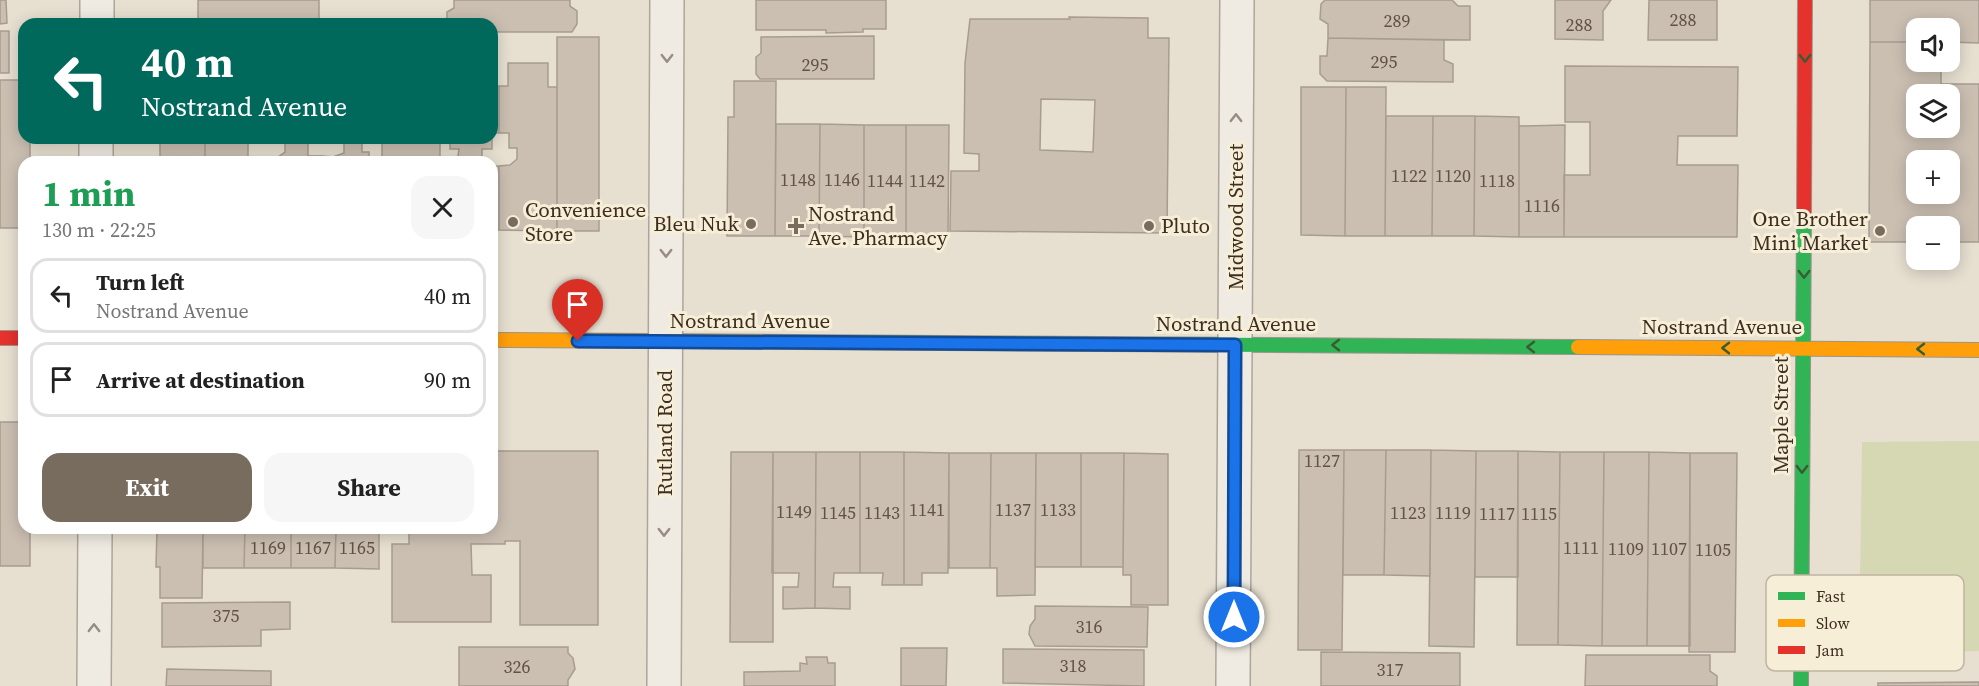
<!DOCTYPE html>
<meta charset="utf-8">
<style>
body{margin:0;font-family:"Source Serif 4",serif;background:#f6f6f6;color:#222;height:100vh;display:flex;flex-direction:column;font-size:22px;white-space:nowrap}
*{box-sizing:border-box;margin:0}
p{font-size:20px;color:#767676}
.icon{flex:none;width:33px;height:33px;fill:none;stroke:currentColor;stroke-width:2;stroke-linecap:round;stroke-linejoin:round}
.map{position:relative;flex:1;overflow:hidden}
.panel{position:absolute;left:18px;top:156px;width:480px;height:378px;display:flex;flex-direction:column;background:#fff;border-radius:18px;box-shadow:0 3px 15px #0003}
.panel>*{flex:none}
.hud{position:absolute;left:18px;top:18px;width:480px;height:126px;border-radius:18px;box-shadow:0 3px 15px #0003;background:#00695c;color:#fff;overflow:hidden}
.controls{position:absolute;left:1906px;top:18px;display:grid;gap:12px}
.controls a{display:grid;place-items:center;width:54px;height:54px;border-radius:12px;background:#fff;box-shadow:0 3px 15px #0003;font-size:30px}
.pin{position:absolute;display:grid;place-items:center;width:51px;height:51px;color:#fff;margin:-62px -26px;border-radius:50% 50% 50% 0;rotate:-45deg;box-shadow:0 0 6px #0007}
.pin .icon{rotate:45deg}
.me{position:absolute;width:66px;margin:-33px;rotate:0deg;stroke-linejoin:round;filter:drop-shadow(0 0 4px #0008)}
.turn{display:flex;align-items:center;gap:21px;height:126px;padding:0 24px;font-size:27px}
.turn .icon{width:78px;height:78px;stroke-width:2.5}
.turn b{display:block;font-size:42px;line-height:51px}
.round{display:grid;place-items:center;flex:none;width:63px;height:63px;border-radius:18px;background:#f6f6f6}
.head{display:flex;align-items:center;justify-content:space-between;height:102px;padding:0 24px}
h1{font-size:36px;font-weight:700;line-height:45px;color:#1e9e55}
.primary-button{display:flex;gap:12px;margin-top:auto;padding:12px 24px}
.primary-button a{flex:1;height:69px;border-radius:18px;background:#786c5e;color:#fff;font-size:24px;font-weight:700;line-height:69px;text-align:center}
.primary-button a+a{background:#f6f6f6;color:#222}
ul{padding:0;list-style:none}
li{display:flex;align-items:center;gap:18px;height:75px;margin:0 12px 9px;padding:0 12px;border:3px solid #e0e0e0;border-radius:18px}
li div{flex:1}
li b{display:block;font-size:22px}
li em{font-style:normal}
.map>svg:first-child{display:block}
</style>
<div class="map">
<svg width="1979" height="686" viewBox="0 0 1979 686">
<rect width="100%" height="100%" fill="#e7e0d1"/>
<path fill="#d6d7b3" d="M 1979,441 L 1979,651 L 1859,654 L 1862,442 Z"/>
<path fill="#cbbfb2" stroke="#a89c90" stroke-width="1.5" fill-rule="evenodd" d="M 0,0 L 6,0 L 7,23 L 0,24 Z
M 198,0 L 319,0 L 319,24 L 198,24 Z
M 454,0 L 570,0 L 570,6 L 577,11 L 577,24 L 572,32 L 492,32 L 492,24 L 447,24 L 447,12 L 454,8 Z
M 756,0 L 886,0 L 886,29 L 863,29 L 863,32 L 826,33 L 826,30 L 756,30 Z
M 1325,0 L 1452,0 L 1458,6 L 1470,6 L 1470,40 L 1328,38 L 1328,24 L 1320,19 L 1321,4 Z
M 1555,0 L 1611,0 L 1603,11 L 1603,40 L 1555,39 Z
M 1649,0 L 1717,0 L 1717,40 L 1648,40 Z
M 1870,0 L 1979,0 L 1979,43 L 1950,42 L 1950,28 L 1917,28 L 1917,42 L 1870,42 Z
M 1069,17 L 1148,18 L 1148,38 L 1169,38 L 1167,233 L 950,231 L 951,171 L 979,171 L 979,154 L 964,153 L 965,63 L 970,19 L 1070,19 ZM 1041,99 L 1095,100 L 1093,152 L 1040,150 Z
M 0,31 L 9,31 L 9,73 L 0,73 Z
M 874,36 L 874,79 L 760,79 L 756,74 L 756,57 L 761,53 L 761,37 Z
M 557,37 L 599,37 L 599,231 L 557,231 Z
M 1328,38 L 1444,40 L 1444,60 L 1453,64 L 1453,82 L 1327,81 L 1320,74 L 1320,56 L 1327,56 Z
M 1870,42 L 1917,42 L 1917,62 L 1941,62 L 1941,84 L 1979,84 L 1979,242 L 1950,242 L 1950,226 L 1917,226 L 1917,242 L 1869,242 ZM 1917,94 L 1950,94 L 1950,128 L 1917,128 ZM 1917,160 L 1950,160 L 1950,194 L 1917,194 Z
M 508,63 L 548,63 L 548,87 L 557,87 L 557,231 L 499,230 L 499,166 L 510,165 L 517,159 L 517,148 L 509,148 L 509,133 L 499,133 L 499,86 L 508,86 Z
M 1565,66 L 1738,67 L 1737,136 L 1678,136 L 1677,165 L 1738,165 L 1737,237 L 1564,237 L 1564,175 L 1590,175 L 1590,122 L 1565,122 Z
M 0,80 L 24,80 L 24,138 L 30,138 L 30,162 L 24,162 L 24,228 L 0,228 Z
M 734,81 L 776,81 L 775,236 L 727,236 L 728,117 L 734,117 Z
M 492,86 L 499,86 L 499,133 L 492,133 L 492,149 L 482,149 L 482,162 L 457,162 L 459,149 L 450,149 L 450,138 L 492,138 Z
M 1301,87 L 1346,87 L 1345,236 L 1301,235 Z
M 1346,87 L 1386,87 L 1385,236 L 1345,236 Z
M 1386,116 L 1433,116 L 1432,236 L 1385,236 Z
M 1433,116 L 1475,116 L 1474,236 L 1432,236 Z
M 1475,116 L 1519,117 L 1519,237 L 1474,236 Z
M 776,124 L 820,124 L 819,236 L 775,236 Z
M 820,124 L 864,125 L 864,237 L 819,236 Z
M 864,125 L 906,125 L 906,237 L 864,237 Z
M 906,125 L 949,125 L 948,237 L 906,237 Z
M 1565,125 L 1564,237 L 1519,237 L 1519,126 Z
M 160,138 L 205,138 L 205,162 L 160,162 Z
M 205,138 L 256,138 L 256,141 L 248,141 L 248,157 L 266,158 L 266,162 L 205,162 Z
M 278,138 L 314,138 L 314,142 L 308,142 L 308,156 L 323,156 L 323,162 L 266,162 L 266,158 L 278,157 L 285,152 L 285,140 L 278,140 Z
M 335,138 L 373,138 L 373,142 L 362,143 L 362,152 L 369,152 L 369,160 L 382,160 L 382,162 L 323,162 L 323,156 L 333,157 L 344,153 L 344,141 L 335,141 Z
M 382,138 L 440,138 L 440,162 L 382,162 Z
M 492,166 L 499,166 L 499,230 L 492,230 Z
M 0,422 L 24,422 L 24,528 L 30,528 L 30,566 L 0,566 Z
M 1299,450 L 1344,450 L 1342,650 L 1298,650 Z
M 1344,450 L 1386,450 L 1384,575 L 1343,575 Z
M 1386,450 L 1431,450 L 1430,576 L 1384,575 Z
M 1431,450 L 1476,451 L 1474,647 L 1429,646 Z
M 492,451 L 598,451 L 598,625 L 520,625 L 520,541 L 505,541 L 505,544 L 471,544 L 472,575 L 491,575 L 491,622 L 392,622 L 392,544 L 409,544 L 409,528 L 492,528 Z
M 1476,451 L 1518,451 L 1518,577 L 1475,577 Z
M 1518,451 L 1560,452 L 1558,645 L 1517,645 Z
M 731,452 L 773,452 L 773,642 L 730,642 Z
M 773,452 L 816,452 L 815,608 L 783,609 L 783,587 L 798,587 L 799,573 L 772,573 Z
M 816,452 L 860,452 L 860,573 L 834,573 L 833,587 L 850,587 L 850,609 L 815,608 Z
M 860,452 L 904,452 L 904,585 L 882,585 L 883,573 L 860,573 Z
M 904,452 L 949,453 L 948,573 L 922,573 L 922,585 L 904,585 Z
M 1560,452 L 1604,452 L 1602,646 L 1558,645 Z
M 1604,452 L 1649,452 L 1647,646 L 1602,646 Z
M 1649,452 L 1690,453 L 1690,646 L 1647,646 Z
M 949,453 L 991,453 L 990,568 L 949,568 Z
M 991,453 L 1036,453 L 1035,595 L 997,596 L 997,568 L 990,568 Z
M 1036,453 L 1081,453 L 1081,567 L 1035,567 Z
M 1081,453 L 1124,453 L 1123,567 L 1081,567 Z
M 1124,453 L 1168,454 L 1168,605 L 1131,605 L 1131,575 L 1123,575 Z
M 1690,453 L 1737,453 L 1735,652 L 1689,652 Z
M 157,528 L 203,528 L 202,598 L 160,598 L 160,567 L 156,567 Z
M 203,528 L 245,528 L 244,568 L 203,568 Z
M 245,528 L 291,528 L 291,568 L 244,568 Z
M 291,528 L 336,528 L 335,568 L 291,568 Z
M 336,528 L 379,528 L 379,569 L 335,568 Z
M 290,602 L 290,629 L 261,630 L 261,646 L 162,647 L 162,603 Z
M 1035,606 L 1148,607 L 1147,647 L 1035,646 L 1029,634 L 1030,626 L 1035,619 Z
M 459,647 L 568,647 L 568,653 L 573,658 L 575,669 L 568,680 L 568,686 L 459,686 Z
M 901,648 L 947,648 L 946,686 L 901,686 Z
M 1003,649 L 1144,650 L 1144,686 L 1003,683 Z
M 1321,652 L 1460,653 L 1460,686 L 1321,686 Z
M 1586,655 L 1710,655 L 1710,671 L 1717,676 L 1717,686 L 1585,686 Z
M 806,657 L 827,657 L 828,663 L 835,663 L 835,686 L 744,686 L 744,672 L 800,671 L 800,663 L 807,664 Z
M 167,669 L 271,671 L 271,686 L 166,686 Z
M 1979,682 L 1979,686 L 1878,686 L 1878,683 Z"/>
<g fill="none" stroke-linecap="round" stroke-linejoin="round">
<g stroke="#ada599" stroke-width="36">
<path id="street" d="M 97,24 L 97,0
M 96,162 L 96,138
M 94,686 L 95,528
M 664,686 L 667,0
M 1233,686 L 1237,0"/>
</g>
<g stroke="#9c958a" stroke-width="16">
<path id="fast" d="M 796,342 L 1578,347
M 1801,686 L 1804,215"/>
</g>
<g stroke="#9c958a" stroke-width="16">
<path id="slow" d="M 492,340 L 796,342
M 1578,347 L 1979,350"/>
</g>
<g stroke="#9c958a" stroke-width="16">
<path id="jam" d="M 1804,215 L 1805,0
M 0,338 L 24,338"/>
</g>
<use href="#street" stroke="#efebe3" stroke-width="33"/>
<use href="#fast" stroke="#30b455" stroke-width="14"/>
<use href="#slow" stroke="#ff9f0a" stroke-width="14"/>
<use href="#jam" stroke="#e5322d" stroke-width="14"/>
</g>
<defs><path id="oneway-chevron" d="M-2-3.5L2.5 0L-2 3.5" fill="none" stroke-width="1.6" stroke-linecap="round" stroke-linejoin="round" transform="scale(1.5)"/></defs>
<g stroke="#968c82">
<use href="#oneway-chevron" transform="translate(667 58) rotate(90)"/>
<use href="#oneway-chevron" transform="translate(1236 118) rotate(-90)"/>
<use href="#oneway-chevron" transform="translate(666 253) rotate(90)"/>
<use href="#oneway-chevron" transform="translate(664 532) rotate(90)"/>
<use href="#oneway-chevron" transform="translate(94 628) rotate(-90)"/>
</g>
<g stroke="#385d33">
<use href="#oneway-chevron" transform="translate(1805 58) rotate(90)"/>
<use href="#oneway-chevron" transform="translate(1804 274) rotate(90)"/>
<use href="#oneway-chevron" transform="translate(1336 345) rotate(-180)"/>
<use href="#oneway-chevron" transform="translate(1531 347) rotate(-180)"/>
<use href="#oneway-chevron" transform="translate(1726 348) rotate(-180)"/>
<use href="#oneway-chevron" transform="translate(1921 349) rotate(-180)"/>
<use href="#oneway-chevron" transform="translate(1802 469) rotate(90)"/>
</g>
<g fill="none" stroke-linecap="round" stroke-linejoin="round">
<g stroke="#114b97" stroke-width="15">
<path id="route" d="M 578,341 L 1235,345 L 1234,617"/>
</g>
<use href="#route" stroke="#1a73e8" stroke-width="10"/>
</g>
<g fill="#786c5e" stroke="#f7eed8" stroke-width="2">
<circle cx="513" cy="222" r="6"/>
<circle cx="751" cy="224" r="6"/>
<path d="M793 217h6v6h6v6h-6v6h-6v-6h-6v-6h6z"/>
<circle cx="1149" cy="226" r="6"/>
<circle cx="1880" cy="231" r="6"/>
</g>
<g text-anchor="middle" stroke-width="6" stroke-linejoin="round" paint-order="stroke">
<g font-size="18" fill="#605244">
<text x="1683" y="26">288</text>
<text x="1397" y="27">289</text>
<text x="1579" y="31">288</text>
<text x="1384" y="68">295</text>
<text x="815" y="71">295</text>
<text x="1409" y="182">1122</text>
<text x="1453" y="182">1120</text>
<text x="798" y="186">1148</text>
<text x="842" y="186">1146</text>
<text x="885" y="187">1144</text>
<text x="927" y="187">1142</text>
<text x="1497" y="187">1118</text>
<text x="1542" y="212">1116</text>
<text x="1322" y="467">1127</text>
<text x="927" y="516">1141</text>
<text x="1013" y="516">1137</text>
<text x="1058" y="516">1133</text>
<text x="794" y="518">1149</text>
<text x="838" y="519">1145</text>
<text x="882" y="519">1143</text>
<text x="1408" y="519">1123</text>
<text x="1453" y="519">1119</text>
<text x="1497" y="520">1117</text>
<text x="1539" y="520">1115</text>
<text x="268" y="554">1169</text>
<text x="313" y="554">1167</text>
<text x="357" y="554">1165</text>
<text x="1581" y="554">1111</text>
<text x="1626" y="555">1109</text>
<text x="1669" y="555">1107</text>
<text x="1713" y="556">1105</text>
<text x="226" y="622">375</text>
<text x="1089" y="633">316</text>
<text x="1073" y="672">318</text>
<text x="517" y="673">326</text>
<text x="1390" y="676">317</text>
</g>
<g font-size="21" fill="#3d2e20" stroke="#f7eed8" text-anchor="start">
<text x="525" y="217">Convenience<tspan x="525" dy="24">Store</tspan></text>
<text x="808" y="221">Nostrand<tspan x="808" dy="24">Ave. Pharmacy</tspan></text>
<text x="1868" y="226" text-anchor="end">One Brother<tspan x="1868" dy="24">Mini Market</tspan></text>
<text x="739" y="231" text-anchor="end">Bleu Nuk</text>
<text x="1161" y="233">Pluto</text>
</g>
<g font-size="21" fill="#3d2e20" stroke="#f7eed8">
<text transform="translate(1236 217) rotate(-90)" y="7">Midwood Street</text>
<text x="750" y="328">Nostrand Avenue</text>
<text x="1236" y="331">Nostrand Avenue</text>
<text x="1722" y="334">Nostrand Avenue</text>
<text transform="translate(1781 415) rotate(-90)" y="7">Maple Street</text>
<text transform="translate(665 433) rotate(-90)" y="7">Rutland Road</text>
</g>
</g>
<rect x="1766" y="575" width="198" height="96" rx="9" fill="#f7eed8" stroke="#bfb4a1" stroke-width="1.5"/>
<rect x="1778" y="592" width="27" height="8" fill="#30b455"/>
<rect x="1778" y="619" width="27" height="8" fill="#ff9f0a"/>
<rect x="1778" y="646" width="27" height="8" fill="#e5322d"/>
<g font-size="16" fill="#3d2e20">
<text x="1816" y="602">Fast</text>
<text x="1816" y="629">Slow</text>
<text x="1816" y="656">Jam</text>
</g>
</svg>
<div class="controls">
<a><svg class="icon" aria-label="sound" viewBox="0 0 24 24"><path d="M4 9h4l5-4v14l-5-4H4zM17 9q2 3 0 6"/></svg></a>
<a><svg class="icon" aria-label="layers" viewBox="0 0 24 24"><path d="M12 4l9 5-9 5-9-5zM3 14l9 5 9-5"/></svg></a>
<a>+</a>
<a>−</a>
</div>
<div class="pin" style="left:578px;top:341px;background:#d93025"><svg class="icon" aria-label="arrive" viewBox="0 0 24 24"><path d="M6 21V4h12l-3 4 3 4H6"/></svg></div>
<svg class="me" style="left:1234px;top:617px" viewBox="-20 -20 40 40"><circle r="17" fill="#1a73e8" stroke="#fff" stroke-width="3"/><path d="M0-11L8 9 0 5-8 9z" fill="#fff"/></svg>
<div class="hud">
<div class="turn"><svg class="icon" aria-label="left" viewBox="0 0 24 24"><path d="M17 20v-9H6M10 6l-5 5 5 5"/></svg><div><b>40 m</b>Nostrand Avenue</div></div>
</div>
<section class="panel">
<div class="head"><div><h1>1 min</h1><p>130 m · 22:25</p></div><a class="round"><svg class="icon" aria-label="close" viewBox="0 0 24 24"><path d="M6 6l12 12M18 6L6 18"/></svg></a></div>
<ul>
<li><svg class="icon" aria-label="left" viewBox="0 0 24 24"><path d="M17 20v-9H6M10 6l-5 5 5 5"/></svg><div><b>Turn left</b><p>Nostrand Avenue</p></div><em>40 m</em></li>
<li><svg class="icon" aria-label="arrive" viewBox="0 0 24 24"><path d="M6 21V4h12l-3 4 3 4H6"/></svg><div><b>Arrive at destination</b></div><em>90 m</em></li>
</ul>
<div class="primary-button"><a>Exit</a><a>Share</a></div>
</section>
</div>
